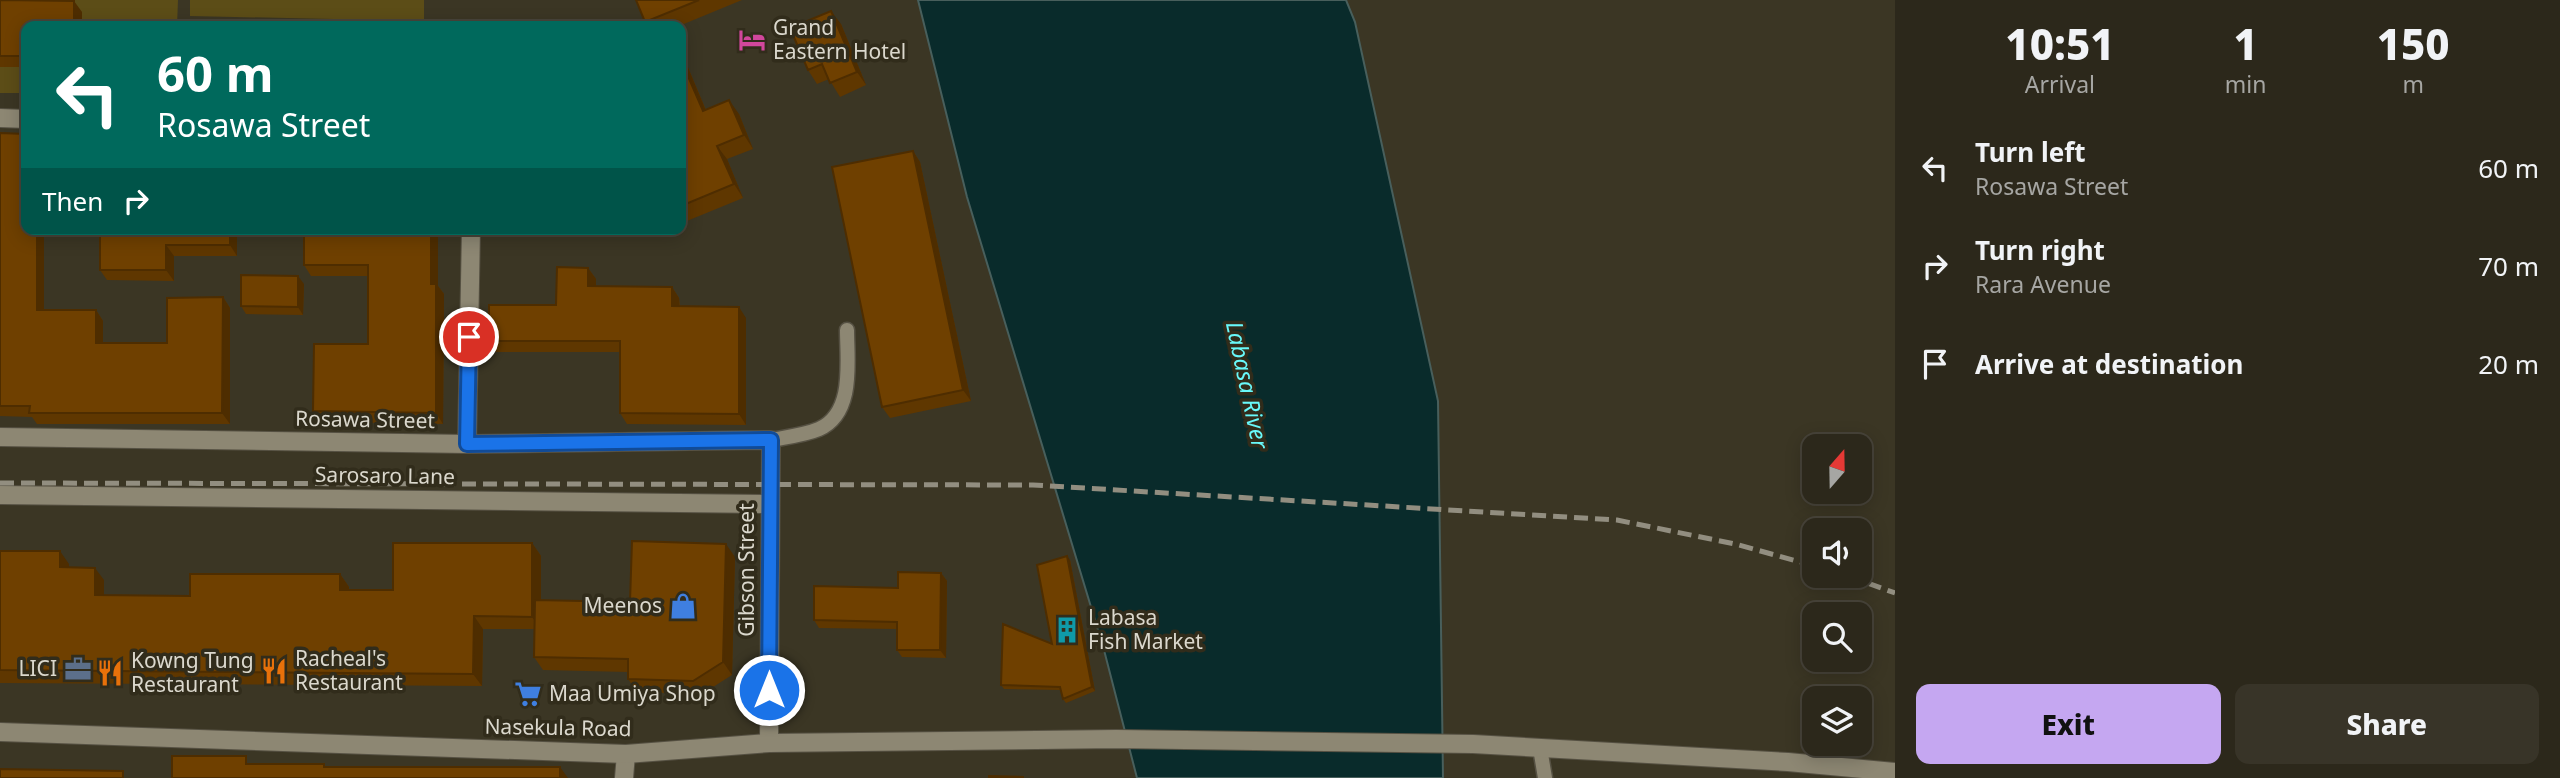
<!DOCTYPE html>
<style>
body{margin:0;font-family:"Noto Sans",sans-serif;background:#383428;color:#f1f3f6;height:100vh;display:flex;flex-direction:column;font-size:26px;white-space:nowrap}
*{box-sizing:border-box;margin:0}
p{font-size:23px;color:#a6a6a3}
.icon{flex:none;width:38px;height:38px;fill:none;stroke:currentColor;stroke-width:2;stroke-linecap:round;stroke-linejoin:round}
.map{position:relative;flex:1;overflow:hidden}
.details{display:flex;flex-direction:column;background:#2c281b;width:665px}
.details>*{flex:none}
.banner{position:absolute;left:21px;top:21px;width:665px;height:214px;border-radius:14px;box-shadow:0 4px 18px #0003,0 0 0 2px #48443a;background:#00695c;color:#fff;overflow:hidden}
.needle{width:46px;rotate:20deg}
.controls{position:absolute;left:1802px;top:434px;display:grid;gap:14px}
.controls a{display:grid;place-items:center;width:70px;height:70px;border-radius:14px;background:#2c281b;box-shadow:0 4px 18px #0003,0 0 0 2px #48443a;font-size:35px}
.pin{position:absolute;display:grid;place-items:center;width:60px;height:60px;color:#fff;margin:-30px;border:4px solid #fff;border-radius:50%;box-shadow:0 2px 7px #0007}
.me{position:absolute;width:77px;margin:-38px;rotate:0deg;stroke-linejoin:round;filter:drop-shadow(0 0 5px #0008)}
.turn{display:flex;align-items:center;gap:24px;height:147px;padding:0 21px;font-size:32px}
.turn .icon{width:91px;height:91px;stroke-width:2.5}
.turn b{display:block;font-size:49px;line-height:60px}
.then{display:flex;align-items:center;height:66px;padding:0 21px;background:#0003;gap:14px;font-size:26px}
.eta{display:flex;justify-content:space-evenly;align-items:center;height:119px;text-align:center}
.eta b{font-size:42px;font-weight:800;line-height:49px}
.button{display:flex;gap:14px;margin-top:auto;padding:14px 21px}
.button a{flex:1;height:80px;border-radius:14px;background:#c5a7f1;color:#111;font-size:28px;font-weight:800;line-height:80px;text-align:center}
.button a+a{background:#383428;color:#f1f3f6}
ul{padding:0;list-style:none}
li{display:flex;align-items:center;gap:21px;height:98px;padding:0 21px}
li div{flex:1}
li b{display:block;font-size:26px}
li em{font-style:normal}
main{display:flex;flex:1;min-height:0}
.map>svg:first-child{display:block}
</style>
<main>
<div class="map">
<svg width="1895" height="778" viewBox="0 0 1895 778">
<rect width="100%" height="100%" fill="#3b3624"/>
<path fill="#5c4d17" d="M 0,0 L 178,0 L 177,26 L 26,26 L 26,93 L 0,93 Z
M 190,0 L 424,0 L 424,21 L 190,16 Z"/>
<path fill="#092b2b" stroke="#485f5c" stroke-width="2" d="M 918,0 L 1346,0 L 1355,22 L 1438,401 L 1443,778 L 1137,778 L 1104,650 L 967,197 Z"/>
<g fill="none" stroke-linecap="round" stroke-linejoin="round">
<g stroke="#565143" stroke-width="17">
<path id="lane" d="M 771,440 C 786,437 805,435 819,429 C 855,413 847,361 847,330
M 1540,748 L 1545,778"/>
</g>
<g stroke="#565143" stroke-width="20">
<path id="street" d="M 0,118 L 26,119
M 0,437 L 467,444 L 771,440 L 769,743
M 467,444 L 471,229
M 0,495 L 770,504
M 624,778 L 626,754"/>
</g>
<g stroke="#565143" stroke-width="20">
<path id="secondary" d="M 0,732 L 626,754 L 769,743 L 1116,739 L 1473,744 L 1788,762 L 1895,772"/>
</g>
<use href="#lane" stroke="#8d8773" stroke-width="14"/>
<use href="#street" stroke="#8d8773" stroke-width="18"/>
<use href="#secondary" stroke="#8d8773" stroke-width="18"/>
<path stroke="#928e80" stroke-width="5" stroke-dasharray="14 7" stroke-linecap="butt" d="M 0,483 L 1033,485 L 1617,520 L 1735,544 L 1815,566
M 1848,576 L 1895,593"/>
</g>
<path fill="#5f3700" d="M 0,0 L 82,12 L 82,26 L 26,26 L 26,67 L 0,67 Z
M 636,0 L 742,0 L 679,26 L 648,26 Z
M 841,24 L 866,85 L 840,97 L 829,79 L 817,84 L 808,70 Z
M 681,51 L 706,110 L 739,114 L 753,149 L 727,159 L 743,198 L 682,223 L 681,222 Z
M 0,133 L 26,229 L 237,229 L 237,256 L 174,256 L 174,281 L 107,280 L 100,270 L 100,231 L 44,231 L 44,310 L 96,310 L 103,321 L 103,343 L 167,343 L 223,297 L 230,308 L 230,424 L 37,424 L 32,417 L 0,416 Z
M 913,151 L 920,162 L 971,401 L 890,418 L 882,407 Z
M 304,229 L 438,286 L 444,294 L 443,424 L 321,422 L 313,411 L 368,344 L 368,276 L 311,276 L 304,265 Z
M 588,268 L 596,279 L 596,287 L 672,287 L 679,298 L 680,306 L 746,318 L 746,425 L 627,424 L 620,413 L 620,352 L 496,352 L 489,341 L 556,305 Z
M 304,284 L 303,315 L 246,314 L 241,306 Z
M 532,543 L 541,556 L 541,600 L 630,602 L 735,557 L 732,675 L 702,694 L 637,692 L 628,679 L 628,672 L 543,670 L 534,657 L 534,629 L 483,629 L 482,686 L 0,683 L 0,551 L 69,564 L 69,567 L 104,580 L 104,595 L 190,596 L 340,574 L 349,587 L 349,590 L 393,590 Z
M 1070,560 L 1095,691 L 1066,703 L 1063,699 L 1061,690 L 1004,689 L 1001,685 L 1052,644 Z
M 941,573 L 947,581 L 946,658 L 902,657 L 897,650 L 897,629 L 819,628 L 814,620 L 898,588 Z"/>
<path fill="#4e2d00" d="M 74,1 L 82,12 L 82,26 L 74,26 Z
M 831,11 L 841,24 L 866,85 L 857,72 Z
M 681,51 L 712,125 L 703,111 L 681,60 Z
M 729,100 L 739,114 L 753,149 L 744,135 Z
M 717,146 L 727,159 L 743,198 L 734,184 Z
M 913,151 L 920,162 L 971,401 L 963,390 Z
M 37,229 L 43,229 L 44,231 L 44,320 L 37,310 Z
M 230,229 L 237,229 L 237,256 L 230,245 Z
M 431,229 L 438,229 L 438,286 L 444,294 L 443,424 L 436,413 L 431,284 Z
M 166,245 L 174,256 L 174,281 L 166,270 Z
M 588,268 L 596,279 L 596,297 L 588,286 Z
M 298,276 L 304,284 L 303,315 L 298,307 Z
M 672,287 L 679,298 L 680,317 L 672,306 Z
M 223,297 L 230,308 L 230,424 L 222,413 Z
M 739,307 L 746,318 L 746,425 L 739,414 Z
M 96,310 L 103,321 L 103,354 L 96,343 Z
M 532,543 L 541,556 L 541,629 L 532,617 Z
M 726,544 L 735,557 L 732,675 L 723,662 Z
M 60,551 L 69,564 L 69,580 L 60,567 Z
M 1067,556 L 1070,560 L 1095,691 L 1092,687 Z
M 95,568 L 104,580 L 104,607 L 95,595 Z
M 941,573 L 947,581 L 946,658 L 940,650 Z
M 340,574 L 349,587 L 349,603 L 340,590 Z
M 474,616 L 483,629 L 482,686 L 473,674 Z
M 560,767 L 568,778 L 560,778 Z"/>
<path fill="#6f4000" stroke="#4e2d00" stroke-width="2" d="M 0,0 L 74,1 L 74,26 L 26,26 L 26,56 L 0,56 Z
M 636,0 L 699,0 L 645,22 Z
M 831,11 L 857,72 L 830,83 L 822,64 L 808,70 L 790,28 Z
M 681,60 L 703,111 L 729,100 L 744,135 L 717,146 L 734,184 L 681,206 Z
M 0,133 L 26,134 L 26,229 L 37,229 L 37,310 L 96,310 L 96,343 L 167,343 L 167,298 L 223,297 L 222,413 L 29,413 L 30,406 L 0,406 Z
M 913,151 L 963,390 L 882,407 L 832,167 Z
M 100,229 L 230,229 L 230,245 L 166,245 L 166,270 L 100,270 Z
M 304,229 L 431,229 L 431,284 L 436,284 L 436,413 L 313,411 L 314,344 L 368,344 L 368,265 L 304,265 Z
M 557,267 L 588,268 L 588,286 L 672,287 L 672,306 L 739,307 L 739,414 L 620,413 L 620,341 L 489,341 L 489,305 L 556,305 Z
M 241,275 L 298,276 L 298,307 L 241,306 Z
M 632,541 L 726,544 L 723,662 L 693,681 L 628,679 L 628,659 L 534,657 L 535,600 L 630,602 Z
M 393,543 L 532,543 L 532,617 L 474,616 L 473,674 L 0,670 L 0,551 L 60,551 L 60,567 L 95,568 L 95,595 L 190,596 L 190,574 L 340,574 L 340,590 L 393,590 Z
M 1067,556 L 1092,687 L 1063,699 L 1060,687 L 1001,685 L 1003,624 L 1052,644 L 1037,565 Z
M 898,572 L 941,573 L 940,650 L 897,650 L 897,622 L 814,620 L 814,586 L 898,588 Z
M 172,756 L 246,756 L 246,764 L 324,764 L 324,767 L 560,767 L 560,778 L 172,778 Z
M 0,769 L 123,771 L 123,778 L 0,778 Z
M 989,776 L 1023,777 L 1023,778 L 989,778 Z"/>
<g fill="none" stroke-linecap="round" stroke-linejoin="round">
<g stroke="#114b97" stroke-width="18">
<path id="route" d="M 469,337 L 467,444 L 771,440 L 769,690"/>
</g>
<use href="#route" stroke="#1a73e8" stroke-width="12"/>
</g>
<defs>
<g id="hotel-bare" transform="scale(2.1)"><path d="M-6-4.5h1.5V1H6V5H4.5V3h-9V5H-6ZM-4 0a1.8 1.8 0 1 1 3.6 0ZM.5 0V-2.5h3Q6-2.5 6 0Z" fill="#d1479c" stroke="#312c1b" stroke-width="2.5" paint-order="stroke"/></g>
<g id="shop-bare" transform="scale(2.1)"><path d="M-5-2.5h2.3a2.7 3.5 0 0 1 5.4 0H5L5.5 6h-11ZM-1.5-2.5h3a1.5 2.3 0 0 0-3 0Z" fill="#3f7fe0" stroke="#312c1b" stroke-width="2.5" paint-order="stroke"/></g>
<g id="building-bare" transform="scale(2.1)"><path d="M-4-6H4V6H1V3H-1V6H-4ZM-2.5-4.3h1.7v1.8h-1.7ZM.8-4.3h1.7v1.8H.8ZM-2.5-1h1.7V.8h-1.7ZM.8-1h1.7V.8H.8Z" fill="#0f9aa8" stroke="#312c1b" stroke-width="2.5" paint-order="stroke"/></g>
<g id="office-bare" transform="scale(2.1)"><path d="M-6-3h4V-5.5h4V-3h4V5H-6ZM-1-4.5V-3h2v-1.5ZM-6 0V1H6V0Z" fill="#5c6f8a" stroke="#312c1b" stroke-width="2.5" paint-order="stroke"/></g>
<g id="restaurant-bare" transform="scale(2.1)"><path d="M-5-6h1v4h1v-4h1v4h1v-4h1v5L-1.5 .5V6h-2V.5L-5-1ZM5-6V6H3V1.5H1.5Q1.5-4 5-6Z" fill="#e8710a" stroke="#312c1b" stroke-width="2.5" paint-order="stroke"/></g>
<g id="supermarket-bare" transform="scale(2.1)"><path d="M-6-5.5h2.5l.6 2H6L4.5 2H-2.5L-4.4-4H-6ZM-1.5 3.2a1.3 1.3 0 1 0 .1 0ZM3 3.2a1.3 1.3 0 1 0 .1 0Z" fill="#3f7fe0" stroke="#312c1b" stroke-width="2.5" paint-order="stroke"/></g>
</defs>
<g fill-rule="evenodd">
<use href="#hotel-bare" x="752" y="40"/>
<use href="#shop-bare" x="683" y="606"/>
<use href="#building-bare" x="1067" y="630"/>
<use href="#office-bare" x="78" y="669"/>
<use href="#restaurant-bare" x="274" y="671"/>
<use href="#restaurant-bare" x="110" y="673"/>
<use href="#supermarket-bare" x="528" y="694"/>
</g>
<g text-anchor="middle" stroke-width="7" stroke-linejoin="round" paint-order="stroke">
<g font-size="21" fill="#dbd8cd" stroke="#312c1b" text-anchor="start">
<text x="773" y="35">Grand<tspan x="773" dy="24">Eastern Hotel</tspan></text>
<text x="662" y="613" text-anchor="end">Meenos</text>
<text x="1088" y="625">Labasa<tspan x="1088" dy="24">Fish Market</tspan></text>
<text x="295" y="666">Racheal's<tspan x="295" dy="24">Restaurant</tspan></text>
<text x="131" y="668">Kowng Tung<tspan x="131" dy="24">Restaurant</tspan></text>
<text x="57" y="676" text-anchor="end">LICI</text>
<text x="549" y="701">Maa Umiya Shop</text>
</g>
<g font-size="21" fill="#dbd8cd" stroke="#312c1b">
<text transform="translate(365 420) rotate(1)" y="7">Rosawa Street</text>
<text transform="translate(385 476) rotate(1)" y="7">Sarosaro Lane</text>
<text transform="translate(747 570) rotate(-90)" y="7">Gibson Street</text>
<text transform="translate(558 728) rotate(1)" y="7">Nasekula Road</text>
</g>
<g font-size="23" font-style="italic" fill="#68f9fa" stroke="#312c1b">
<text transform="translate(1247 385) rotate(78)" y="8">Labasa River</text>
</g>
</g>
</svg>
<div class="controls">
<a><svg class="needle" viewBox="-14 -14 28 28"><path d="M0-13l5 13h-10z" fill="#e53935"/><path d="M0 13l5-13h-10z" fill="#a6a6a3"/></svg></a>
<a><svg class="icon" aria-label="sound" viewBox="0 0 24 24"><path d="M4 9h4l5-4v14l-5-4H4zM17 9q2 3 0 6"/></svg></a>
<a><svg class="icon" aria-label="search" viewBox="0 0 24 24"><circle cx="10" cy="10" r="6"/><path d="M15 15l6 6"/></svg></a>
<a><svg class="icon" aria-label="layers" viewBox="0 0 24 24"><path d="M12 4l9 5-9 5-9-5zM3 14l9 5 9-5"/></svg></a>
</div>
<div class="pin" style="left:469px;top:337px;background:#d93025"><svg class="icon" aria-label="arrive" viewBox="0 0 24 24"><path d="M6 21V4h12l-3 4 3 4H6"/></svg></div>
<svg class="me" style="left:769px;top:690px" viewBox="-20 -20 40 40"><circle r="17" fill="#1a73e8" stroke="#fff" stroke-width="3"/><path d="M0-11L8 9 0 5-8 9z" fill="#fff"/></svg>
<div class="banner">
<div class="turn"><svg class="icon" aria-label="left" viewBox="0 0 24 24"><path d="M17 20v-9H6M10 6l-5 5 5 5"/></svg><div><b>60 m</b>Rosawa Street</div></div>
<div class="then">Then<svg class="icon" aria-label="right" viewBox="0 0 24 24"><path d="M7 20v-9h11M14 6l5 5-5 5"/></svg></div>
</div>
</div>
<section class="details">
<div class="eta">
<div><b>10:51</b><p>Arrival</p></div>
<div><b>1</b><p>min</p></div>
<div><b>150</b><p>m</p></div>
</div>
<ul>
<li><svg class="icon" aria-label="left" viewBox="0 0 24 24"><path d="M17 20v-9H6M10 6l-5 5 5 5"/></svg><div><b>Turn left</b><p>Rosawa Street</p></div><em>60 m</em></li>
<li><svg class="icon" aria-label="right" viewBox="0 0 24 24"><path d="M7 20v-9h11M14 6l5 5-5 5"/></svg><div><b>Turn right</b><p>Rara Avenue</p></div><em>70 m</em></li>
<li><svg class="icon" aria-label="arrive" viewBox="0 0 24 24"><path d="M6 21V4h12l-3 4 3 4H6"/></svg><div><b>Arrive at destination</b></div><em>20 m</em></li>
</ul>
<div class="button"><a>Exit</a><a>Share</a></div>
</section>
</main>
